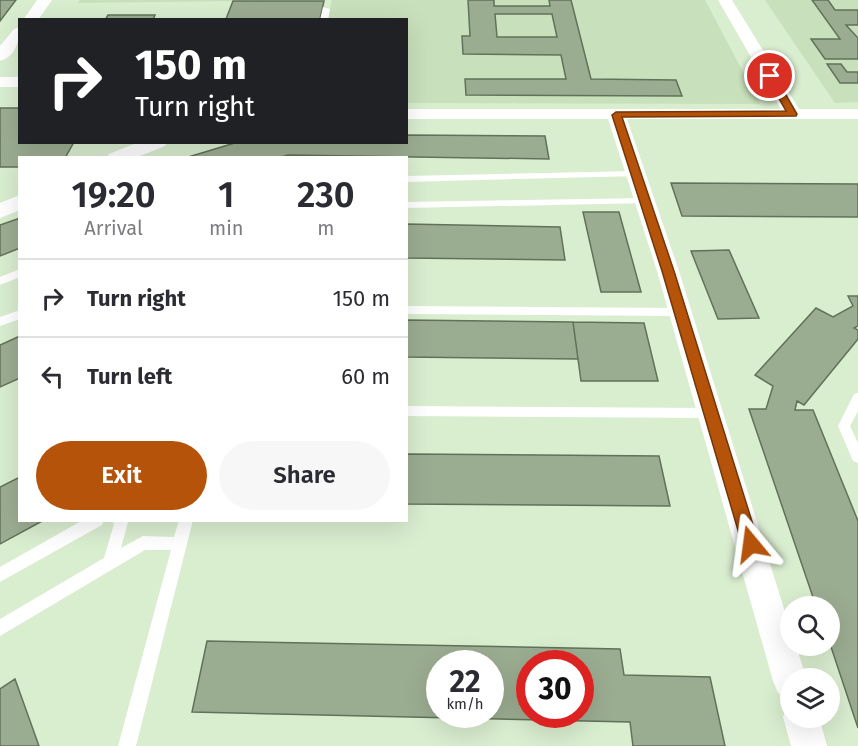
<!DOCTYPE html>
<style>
body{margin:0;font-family:"Fira Sans",sans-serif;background:#f7f7f7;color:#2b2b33;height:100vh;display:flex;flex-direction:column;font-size:22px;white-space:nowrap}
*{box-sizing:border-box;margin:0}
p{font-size:20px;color:#7c7c81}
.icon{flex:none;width:33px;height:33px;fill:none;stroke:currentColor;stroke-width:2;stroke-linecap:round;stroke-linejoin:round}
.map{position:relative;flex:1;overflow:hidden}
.sheet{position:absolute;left:18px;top:156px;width:390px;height:366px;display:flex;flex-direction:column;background:#fff;border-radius:0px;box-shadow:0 6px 24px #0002}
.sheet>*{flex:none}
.guide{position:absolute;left:18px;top:18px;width:390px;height:126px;border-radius:0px;box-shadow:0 6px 24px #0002;background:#202124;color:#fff;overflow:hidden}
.tools{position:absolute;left:780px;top:596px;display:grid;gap:12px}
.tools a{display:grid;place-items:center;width:60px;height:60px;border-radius:50%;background:#fff;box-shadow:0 6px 24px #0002;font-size:30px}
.speed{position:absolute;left:426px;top:650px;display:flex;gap:12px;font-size:30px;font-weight:700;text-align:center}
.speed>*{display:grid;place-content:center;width:78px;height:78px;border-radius:50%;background:#fff;box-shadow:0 6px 24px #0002;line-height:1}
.speed small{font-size:15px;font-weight:400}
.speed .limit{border:9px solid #d22;background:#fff;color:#111}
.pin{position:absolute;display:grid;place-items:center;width:51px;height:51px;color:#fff;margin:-26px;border:3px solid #fff;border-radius:50%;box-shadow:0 2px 6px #0007}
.me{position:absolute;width:66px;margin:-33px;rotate:344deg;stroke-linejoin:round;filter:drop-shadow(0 0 4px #0008)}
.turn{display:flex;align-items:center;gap:21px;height:126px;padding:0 18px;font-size:27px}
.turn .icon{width:78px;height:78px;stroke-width:2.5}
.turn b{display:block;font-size:42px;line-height:51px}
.eta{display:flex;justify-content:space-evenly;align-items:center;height:102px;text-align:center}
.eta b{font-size:36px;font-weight:600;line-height:42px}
.action{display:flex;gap:12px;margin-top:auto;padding:12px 18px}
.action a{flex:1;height:69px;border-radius:36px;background:#b45309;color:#fff;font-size:24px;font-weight:600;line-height:69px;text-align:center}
.action a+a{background:#f7f7f7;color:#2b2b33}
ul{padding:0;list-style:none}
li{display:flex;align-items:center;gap:18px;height:78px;padding:0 18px;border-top:2px solid #e1e1e2}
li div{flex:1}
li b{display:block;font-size:22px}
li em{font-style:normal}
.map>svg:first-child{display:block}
</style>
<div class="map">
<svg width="858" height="746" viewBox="0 0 858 746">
<rect width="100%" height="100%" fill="#d9edcf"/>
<path fill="#c9e0bc" d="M 80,0 L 328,0 L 78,3 Z
M 332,0 L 705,0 L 760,104 L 407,103 L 406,20 L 328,20 Z
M 765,0 L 858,0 L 858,102 L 835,103 Z"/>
<path fill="#9bad91" stroke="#617258" stroke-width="1.5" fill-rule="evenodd" d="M 0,0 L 16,0 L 0,21 Z
M 468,0 L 494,0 L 494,6 L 550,6 L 549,0 L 571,0 L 591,79 L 676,80 L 682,96 L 466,95 L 465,79 L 566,79 L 561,55 L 463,54 L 462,36 L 470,36 ZM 495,14 L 552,14 L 557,37 L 497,37 Z
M 812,0 L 828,0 L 835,10 L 858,10 L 858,25 L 846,25 L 858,38 L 858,59 L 825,59 L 811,39 L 840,39 Z
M 233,1 L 324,1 L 320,19 L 226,19 Z
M 108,15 L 155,15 L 153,20 L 105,20 Z
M 827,64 L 841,64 L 847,72 L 858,72 L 858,83 L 840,83 Z
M 0,108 L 20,108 L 20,142 L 74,142 L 65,158 L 20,158 L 20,167 L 0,167 Z
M 406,135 L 545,136 L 549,159 L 288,155 L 277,158 L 185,158 L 238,142 L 406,142 Z
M 671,183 L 858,184 L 858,217 L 682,216 Z
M 583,212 L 619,212 L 641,292 L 601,292 Z
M 20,218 L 20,248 L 0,256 L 0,225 Z
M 406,224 L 560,227 L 565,260 L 406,258 Z
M 729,250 L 759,318 L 718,319 L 691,251 Z
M 848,296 L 858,296 L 858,326 L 854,328 L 858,330 L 858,339 L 804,405 L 797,401 L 795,410 L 813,410 L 858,521 L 858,728 L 830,644 L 830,606 L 816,606 L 749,409 L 766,409 L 773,386 L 755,375 L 816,308 L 833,317 L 853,306 Z
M 406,320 L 573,322 L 578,359 L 406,357 Z
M 573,322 L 644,323 L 658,381 L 581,381 Z
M 20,336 L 20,378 L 0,387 L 0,345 Z
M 406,454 L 659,456 L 670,506 L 406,504 Z
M 20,477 L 20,520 L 44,520 L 0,544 L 0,487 Z
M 207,641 L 620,649 L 624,675 L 710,677 L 725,746 L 633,746 L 630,722 L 192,712 ZM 440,663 L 490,663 L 490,714 L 440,714 ZM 530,663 L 580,663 L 580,714 L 530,714 Z
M 15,679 L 39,746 L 0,746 L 0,689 Z"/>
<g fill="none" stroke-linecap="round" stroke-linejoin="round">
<path fill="#fff" fill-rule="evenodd" d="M 323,7 L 330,9 L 328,20 L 320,20 Z
M 636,171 L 641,174 L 639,176 L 406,182 L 406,176 Z
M 645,198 L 648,199 L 648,203 L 406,208 L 406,202 Z
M 20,269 L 20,277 L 0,285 L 0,277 Z
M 406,306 L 680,308 L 686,312 L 680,316 L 406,314 Z
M 20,310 L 20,319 L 0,326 L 0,317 Z
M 858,393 L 858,411 L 850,426 L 858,443 L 858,463 L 853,461 L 838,426 L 854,394 Z
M 406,406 L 711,408 L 715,409 L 717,413 L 715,417 L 711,418 L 406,416 Z
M 83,520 L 104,520 L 102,525 L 0,582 L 0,567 Z
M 112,520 L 128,522 L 121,548 L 143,536 L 174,537 L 179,520 L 193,520 L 136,746 L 118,746 L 171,550 L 145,550 L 0,636 L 0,619 L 104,558 L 114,524 Z"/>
<path fill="#fff" fill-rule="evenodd" d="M 37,0 L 52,0 L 38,20 L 23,20 Z
M 718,0 L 732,0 L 799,109 L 858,109 L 858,119 L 627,119 L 679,271 L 790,628 L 790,645 L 796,645 L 806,678 L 790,678 L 790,698 L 778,693 L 773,681 L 657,271 L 608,119 L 406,119 L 406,109 L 781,109 Z
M 20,27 C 20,41 15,57 0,61 L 0,46 L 14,29 Z
M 0,77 L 20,77 L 20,87 L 0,87 Z
M 139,142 L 167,142 L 165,146 L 135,158 L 107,158 L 109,154 Z
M 20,195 L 20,210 L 0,218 L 0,203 Z
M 788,704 L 790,704 L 790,717 L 819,717 L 827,746 L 791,746 L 783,717 Z"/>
</g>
<path fill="#b45309" stroke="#753606" stroke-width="1.5" d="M 770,73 L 775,76 L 797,114 L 796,116 L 622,117 L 674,271 L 759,544 L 756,549 L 751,551 L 745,549 L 742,544 L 662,271 L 612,115 L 616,112 L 786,111 L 766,76 Z"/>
</svg>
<div class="tools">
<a><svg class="icon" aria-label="search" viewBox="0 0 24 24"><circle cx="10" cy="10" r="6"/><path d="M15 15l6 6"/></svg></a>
<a><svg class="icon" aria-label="layers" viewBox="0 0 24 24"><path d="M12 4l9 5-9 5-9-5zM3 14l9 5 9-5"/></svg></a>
</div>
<div class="speed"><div>22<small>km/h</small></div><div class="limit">30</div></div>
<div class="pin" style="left:770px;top:76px;background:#d93025"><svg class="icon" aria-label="arrive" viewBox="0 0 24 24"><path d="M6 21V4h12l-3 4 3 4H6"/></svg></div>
<svg class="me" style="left:751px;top:544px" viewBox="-20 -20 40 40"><path d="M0-17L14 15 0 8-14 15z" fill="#b45309" stroke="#fff" stroke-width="4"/></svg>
<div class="guide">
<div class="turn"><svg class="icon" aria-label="right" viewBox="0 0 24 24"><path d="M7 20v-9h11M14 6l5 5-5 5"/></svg><div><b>150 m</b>Turn right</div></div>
</div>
<section class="sheet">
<div class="eta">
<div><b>19:20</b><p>Arrival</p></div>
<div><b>1</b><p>min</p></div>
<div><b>230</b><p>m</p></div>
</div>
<ul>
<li><svg class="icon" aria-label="right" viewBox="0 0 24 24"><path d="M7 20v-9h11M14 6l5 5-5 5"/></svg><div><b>Turn right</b></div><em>150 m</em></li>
<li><svg class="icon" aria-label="left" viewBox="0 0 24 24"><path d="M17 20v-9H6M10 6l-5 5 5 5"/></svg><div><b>Turn left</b></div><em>60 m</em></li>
</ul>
<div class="action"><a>Exit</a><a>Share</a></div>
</section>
</div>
